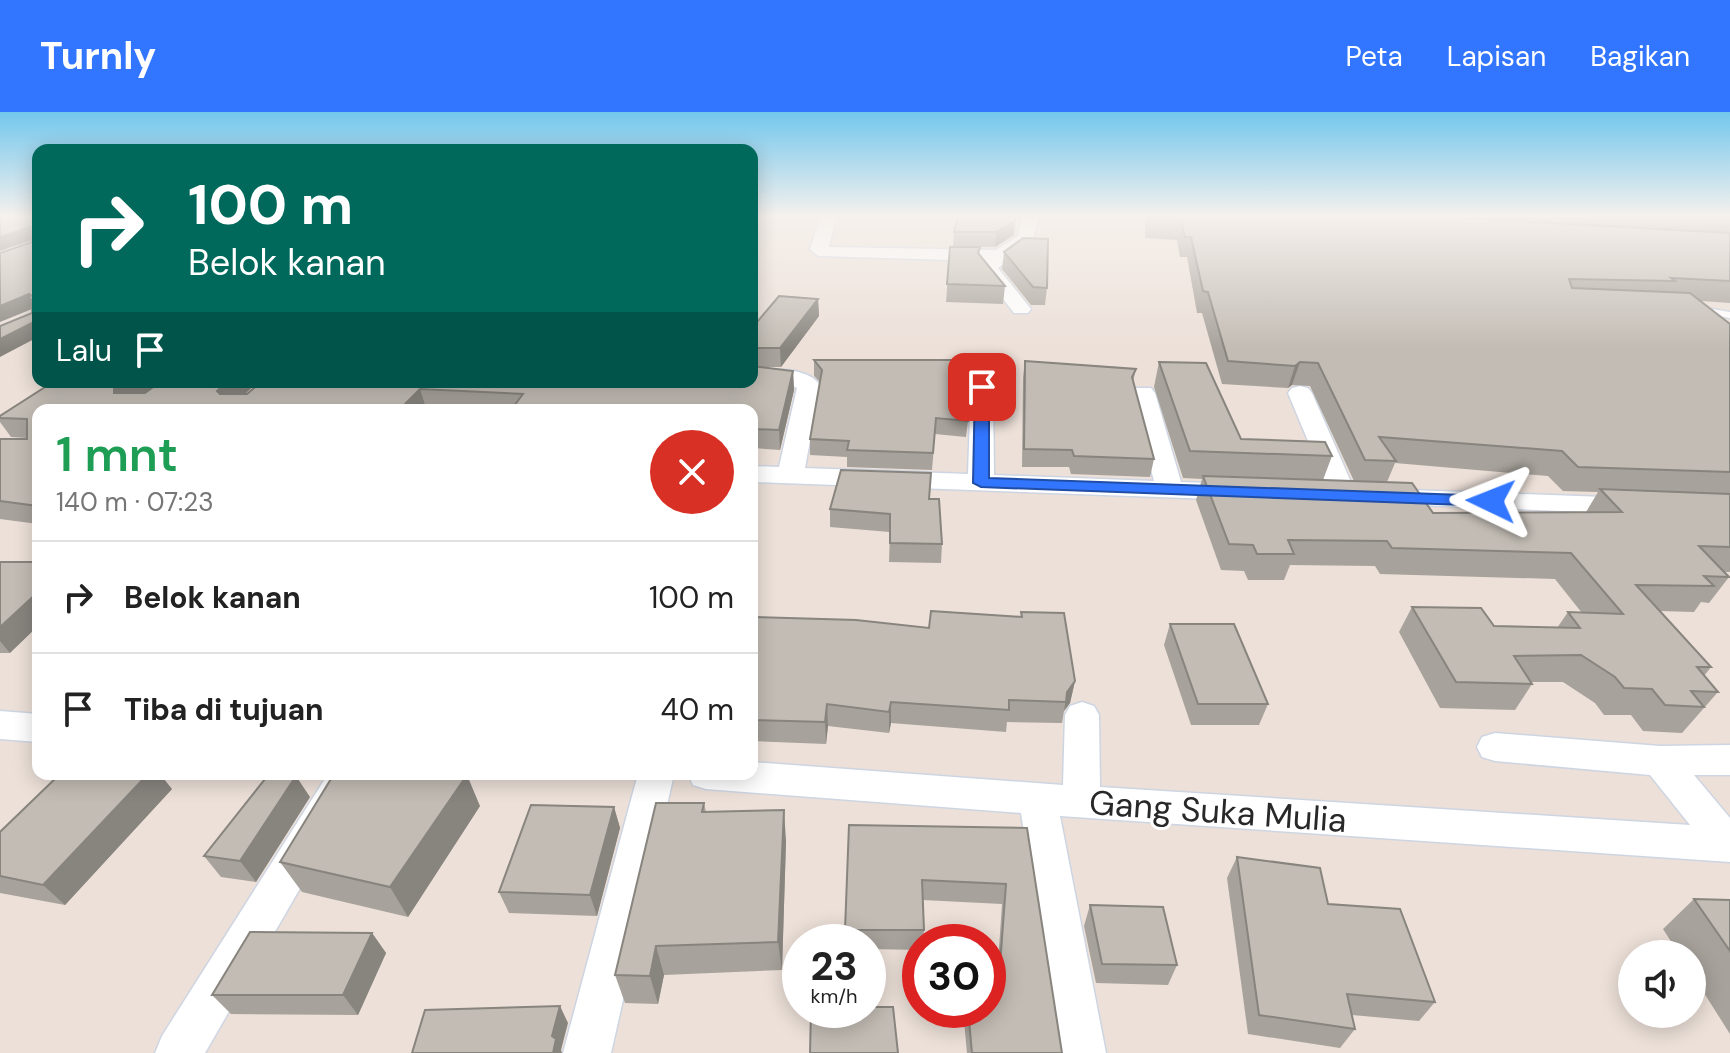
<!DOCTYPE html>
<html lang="id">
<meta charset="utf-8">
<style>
body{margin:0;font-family:"DM Sans",sans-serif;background:#f2f2f2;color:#222;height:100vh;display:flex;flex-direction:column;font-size:30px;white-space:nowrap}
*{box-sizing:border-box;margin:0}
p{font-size:26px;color:#767676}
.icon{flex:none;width:44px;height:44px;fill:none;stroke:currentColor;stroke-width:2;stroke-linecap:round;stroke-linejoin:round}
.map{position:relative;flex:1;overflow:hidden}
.details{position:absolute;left:32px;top:292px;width:726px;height:376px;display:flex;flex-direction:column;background:#fff;border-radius:16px;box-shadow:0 4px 20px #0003}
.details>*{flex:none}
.guide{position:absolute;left:32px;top:32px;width:726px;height:244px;border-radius:16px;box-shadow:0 4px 20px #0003;background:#00695c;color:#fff;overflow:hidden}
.controls{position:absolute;left:1618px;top:828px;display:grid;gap:16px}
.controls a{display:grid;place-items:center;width:88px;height:88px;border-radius:50%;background:#fff;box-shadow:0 4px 20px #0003;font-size:40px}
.speed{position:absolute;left:782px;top:812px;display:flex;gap:16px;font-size:40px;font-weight:700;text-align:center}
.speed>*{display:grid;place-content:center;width:104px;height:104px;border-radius:50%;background:#fff;box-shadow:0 4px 20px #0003;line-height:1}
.speed small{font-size:20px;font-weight:400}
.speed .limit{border:12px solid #d22;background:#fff;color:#111}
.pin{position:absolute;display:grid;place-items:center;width:68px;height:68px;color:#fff;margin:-34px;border-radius:16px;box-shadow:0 4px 12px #0006}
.me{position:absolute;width:88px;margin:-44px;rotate:272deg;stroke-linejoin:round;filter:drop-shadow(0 0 6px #0008)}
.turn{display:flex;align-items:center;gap:28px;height:168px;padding:0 24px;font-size:36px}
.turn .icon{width:104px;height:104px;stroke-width:2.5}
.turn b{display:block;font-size:56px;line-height:68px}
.then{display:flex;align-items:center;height:76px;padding:0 24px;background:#0003;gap:16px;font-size:30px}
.round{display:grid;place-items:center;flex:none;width:84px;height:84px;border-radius:42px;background:#f2f2f2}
.overview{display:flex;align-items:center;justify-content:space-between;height:136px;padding:0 24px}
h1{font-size:48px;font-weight:600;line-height:60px;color:#1e9e55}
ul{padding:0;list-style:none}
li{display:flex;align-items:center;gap:24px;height:112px;padding:0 24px;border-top:2px solid #e0e0e0}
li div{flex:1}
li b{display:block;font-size:30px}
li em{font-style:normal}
header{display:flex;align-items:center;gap:48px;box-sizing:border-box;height:112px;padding:0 40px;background:#3276ff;color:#fff}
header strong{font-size:38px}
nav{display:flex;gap:44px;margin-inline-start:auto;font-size:28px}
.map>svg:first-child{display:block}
</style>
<header>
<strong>Turnly</strong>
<nav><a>Peta</a><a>Lapisan</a><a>Bagikan</a></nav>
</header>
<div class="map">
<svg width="1730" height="941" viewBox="0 0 1730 941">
<rect width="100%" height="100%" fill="#ece0d8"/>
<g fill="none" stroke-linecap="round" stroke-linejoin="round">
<g stroke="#ced5e2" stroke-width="3">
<path id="lane" d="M 1694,194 L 1730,200 L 1730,206 L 1690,199 L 1689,197 Z"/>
</g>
<g stroke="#ced5e2" stroke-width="3">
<path id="street" d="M 820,105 L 836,105 L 829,135 L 996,138 L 1018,124 L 1023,105 L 1039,105 L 1032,130 L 998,156 L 1031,197 L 1028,201 L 1014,201 L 979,156 L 984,149 L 818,144 L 810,137 Z
M 752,257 C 774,258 806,254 820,273 L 805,356 L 968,362 L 971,275 L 974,270 L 990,270 L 993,275 L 994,363 L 1154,369 L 1131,281 L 1135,276 L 1151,276 L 1155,281 L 1181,370 L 1240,372 L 1249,374 L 1253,380 L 1249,386 L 1240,388 L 752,370 L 752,354 L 779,355 L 797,276 L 791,273 L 749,270 L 752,270 Z
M 1300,274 L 1308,276 L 1312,281 L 1357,384 L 1353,390 L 1335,390 L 1331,384 L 1288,281 L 1292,276 Z
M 1384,377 L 1632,386 L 1642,388 L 1646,394 L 1642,400 L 1632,402 L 1374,391 L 1371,385 L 1374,379 Z
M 1082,590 L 1094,594 L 1099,603 L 1100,675 L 1690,713 L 1650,663 L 1495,649 L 1482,645 L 1477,635 L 1482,625 L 1495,621 L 1660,634 L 1730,633 L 1730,663 L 1694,663 L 1730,706 L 1730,750 L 1060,704 L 1106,941 L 1058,941 L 1021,701 L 706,677 L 693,673 L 688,662 L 752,662 L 752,650 L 1063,673 L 1065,603 L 1070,594 Z
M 0,599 L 38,602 L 38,630 L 0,627 Z
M 328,662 L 366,662 L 205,941 L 155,941 L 162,924 Z
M 638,662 L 674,662 L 611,941 L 563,941 Z"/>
</g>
<use href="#lane" fill="#fff" fill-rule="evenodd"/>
<use href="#street" fill="#fff" fill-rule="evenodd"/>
</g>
<path fill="#a7a29b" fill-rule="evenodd" d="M 958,105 L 1014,123 L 995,135 L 953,134 L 954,120 Z
M 1145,105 L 1730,105 L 1730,191 L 1701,189 L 1730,212 L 1730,460 L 1724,460 L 1729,465 L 1709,491 L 1701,490 L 1694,500 L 1660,499 L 1711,555 L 1704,564 L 1718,580 L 1682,621 L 1643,619 L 1631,603 L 1604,603 L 1595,591 L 1563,570 L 1531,570 L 1532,572 L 1515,598 L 1440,596 L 1399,520 L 1412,495 L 1494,514 L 1557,516 L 1568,500 L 1582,501 L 1555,467 L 1380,462 L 1375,454 L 1290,453 L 1284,468 L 1248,468 L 1244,459 L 1221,458 L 1196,388 L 1202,367 L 1183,366 L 1154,275 L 1159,250 L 1241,327 L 1332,344 L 1323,368 L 1354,369 L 1310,274 L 1292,273 L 1288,276 L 1222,272 L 1202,201 L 1197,201 L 1187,145 L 1180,145 L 1177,128 L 1145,126 ZM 1395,351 L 1548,364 L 1563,379 L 1598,380 L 1586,400 L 1433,401 L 1387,370 Z
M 950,135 L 980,135 L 979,143 L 1005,174 L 1003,192 L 946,190 Z
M 1004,140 L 1047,176 L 1045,193 L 1031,193 L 1002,157 Z
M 779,184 L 818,187 L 819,204 L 781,255 L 758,255 L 793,259 L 794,278 L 780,338 L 752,336 L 752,298 L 462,298 L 426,296 L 424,298 L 38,298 L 38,412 L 0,407 L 0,327 L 27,327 L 27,326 L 11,325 L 0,310 L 0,304 L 53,270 L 159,270 L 144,281 L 160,270 L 258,270 L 245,282 L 247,282 L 261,270 L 752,270 L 752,216 Z
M 814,248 L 968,309 L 966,325 L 935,322 L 932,358 L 847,355 L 847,345 L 810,343 L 810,327 L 820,270 L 814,264 Z
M 1025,249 L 1136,257 L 1133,270 L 1154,347 L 1150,365 L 1071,362 L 1069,355 L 1022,355 L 1023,266 Z
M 929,387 L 942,432 L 941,451 L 889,450 L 890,420 L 830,415 L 830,397 Z
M 0,450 L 10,541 L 0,541 Z
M 1021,500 L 1075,569 L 1070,591 L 1064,599 L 1062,611 L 1007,610 L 1006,620 L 891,611 L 889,621 L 828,614 L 826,632 L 752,629 L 752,505 L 929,516 L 1021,505 Z
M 1170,512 L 1268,592 L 1259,613 L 1191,613 L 1164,533 Z
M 172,677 L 65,793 L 0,781 L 0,720 Z
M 310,685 L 256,770 L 221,765 L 204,744 Z
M 704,691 L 706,700 L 786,729 L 782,858 L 664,863 L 658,892 L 625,891 L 615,863 Z
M 480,694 L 408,805 L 302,780 L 280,750 Z
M 614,695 L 620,716 L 597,804 L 509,801 L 499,780 Z
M 849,713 L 1027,716 L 1062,941 L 967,941 L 963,898 L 988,898 L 996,880 L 1002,792 L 923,788 L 924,818 L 923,830 L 920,830 L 920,838 L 868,837 L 868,830 L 846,830 Z
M 1237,745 L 1328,792 L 1435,890 L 1419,909 L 1352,903 L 1355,917 L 1340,936 L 1248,922 L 1227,766 Z
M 1694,787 L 1730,788 L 1730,922 L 1692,862 L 1692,842 L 1679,842 L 1663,817 Z
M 1090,793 L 1177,853 L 1168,873 L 1096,871 L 1084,814 Z
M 372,821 L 386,841 L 358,903 L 231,902 L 212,883 Z"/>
<path fill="#88847e" d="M 1015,109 L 1014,123 L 995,135 L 996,120 Z
M 33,114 L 38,126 L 0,139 L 0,125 Z
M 29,182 L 37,195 L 0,210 L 0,194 Z
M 818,187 L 819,204 L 781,255 L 780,236 Z
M 38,208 L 38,225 L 0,245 L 0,227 Z
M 1300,250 L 1292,273 L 1288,276 L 1295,254 Z
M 793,259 L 794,278 L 780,338 L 779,318 Z
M 123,270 L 159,270 L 125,296 L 114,281 L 114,277 Z
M 227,270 L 258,270 L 227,298 L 217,279 Z
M 420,277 L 426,296 L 424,298 L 399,298 Z
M 38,480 L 38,514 L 10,541 L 0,529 L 0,515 Z
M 1075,569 L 1070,591 L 1064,599 L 1067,580 Z
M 891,590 L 891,611 L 889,621 L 889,600 Z
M 827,592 L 828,614 L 826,632 L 825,610 Z
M 148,662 L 160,662 L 172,677 L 65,793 L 43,773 Z
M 467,663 L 480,694 L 408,805 L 390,775 Z
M 296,664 L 310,685 L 256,770 L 240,749 Z
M 614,695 L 620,716 L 597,804 L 590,783 Z
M 784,698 L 786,729 L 782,858 L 778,830 Z
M 372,821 L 386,841 L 358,903 L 343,883 Z
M 656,834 L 664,863 L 658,892 L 650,864 Z
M 560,894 L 568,911 L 561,938 L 562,941 L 553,941 L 552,924 Z"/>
<path fill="#c2bcb4" stroke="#88847e" stroke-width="2" d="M 0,105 L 38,105 L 38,208 L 0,227 L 0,214 L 32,201 L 33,185 L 29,182 L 0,194 L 0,141 L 32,130 L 33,114 L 0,125 Z
M 958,105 L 1015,105 L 1015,109 L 996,120 L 954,120 Z
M 1149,105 L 1444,105 L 1730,121 L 1730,169 L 1671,166 L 1675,169 L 1569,167 L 1572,176 L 1690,181 L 1730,212 L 1730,360 L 1578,355 L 1562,339 L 1379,325 L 1396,349 L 1365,348 L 1318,251 L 1300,250 L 1295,254 L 1228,249 L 1208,180 L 1203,179 L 1191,125 L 1185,125 L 1181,109 Z
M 1023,126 L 1048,127 L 1047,176 L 1033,175 L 1004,140 Z
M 950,135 L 980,135 L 978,141 L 1005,174 L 947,172 Z
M 779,184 L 818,187 L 780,236 L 752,236 L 752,216 Z
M 814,248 L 969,248 L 968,309 L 936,306 L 933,341 L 847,338 L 849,329 L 810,327 L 822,258 Z
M 1025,249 L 1136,257 L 1132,265 L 1154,347 L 1074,344 L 1072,338 L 1024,337 Z
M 1159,250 L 1206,251 L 1241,327 L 1325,330 L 1332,344 L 1190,339 Z
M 752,254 L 793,259 L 779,318 L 752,317 L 752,298 L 511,298 L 523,282 L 420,277 L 399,298 L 38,298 L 38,394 L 0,389 L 0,327 L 27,327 L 27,307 L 0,306 L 0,304 L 53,270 L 123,270 L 114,277 L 114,281 L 145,281 L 160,270 L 227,270 L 217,279 L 220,282 L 247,282 L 261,270 L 752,270 Z
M 841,358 L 931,361 L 929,387 L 939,387 L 942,432 L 890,431 L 890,402 L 830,397 Z
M 1203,364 L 1412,371 L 1433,401 L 1622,400 L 1600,377 L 1730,382 L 1730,435 L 1699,434 L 1729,465 L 1704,464 L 1714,474 L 1636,473 L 1711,555 L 1697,555 L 1718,580 L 1691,579 L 1704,595 L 1665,593 L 1652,577 L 1624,576 L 1615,565 L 1581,543 L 1514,544 L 1532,572 L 1456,570 L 1412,495 L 1481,496 L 1494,514 L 1580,516 L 1568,500 L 1623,502 L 1571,441 L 1392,436 L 1387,429 L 1288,428 L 1294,442 L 1257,442 L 1253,433 L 1229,432 Z
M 0,450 L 38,450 L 38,480 L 0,515 Z
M 931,499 L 1022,505 L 1021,500 L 1064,501 L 1075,569 L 1067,580 L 1066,590 L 1009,588 L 1009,598 L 891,590 L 889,600 L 827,592 L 825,610 L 752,608 L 752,505 L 856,508 L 929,516 Z
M 1170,512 L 1234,512 L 1268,592 L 1198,592 Z
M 60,662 L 148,662 L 43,773 L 0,764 L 0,720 Z
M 269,662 L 285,662 L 296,664 L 240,749 L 204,744 Z
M 334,662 L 460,662 L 467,663 L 390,775 L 280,750 Z
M 656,691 L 704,691 L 702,700 L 784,698 L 778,830 L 656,834 L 650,864 L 615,863 Z
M 531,693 L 614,695 L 590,783 L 499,780 Z
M 849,713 L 1027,716 L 1062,941 L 972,941 L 968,898 L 988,898 L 988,881 L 998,880 L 1006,772 L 922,768 L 924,818 L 845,818 Z
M 1237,745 L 1320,756 L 1328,792 L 1400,797 L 1435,890 L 1347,882 L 1355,917 L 1259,903 Z
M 1694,787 L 1730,788 L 1730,839 Z
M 1090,793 L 1163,795 L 1177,853 L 1102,852 Z
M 250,820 L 372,821 L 343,883 L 212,883 Z
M 560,894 L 552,924 L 556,927 L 553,941 L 412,941 L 425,898 Z
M 868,895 L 893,895 L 898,941 L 810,941 L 811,898 L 868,898 Z"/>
<linearGradient id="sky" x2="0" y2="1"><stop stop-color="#73c7ed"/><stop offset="0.44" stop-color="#f6f1ed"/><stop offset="1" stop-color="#f6f1ed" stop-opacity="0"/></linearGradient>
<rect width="1730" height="237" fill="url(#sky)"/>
<path fill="#3276ff" stroke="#204da6" stroke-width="2" d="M 982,270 L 989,275 L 989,366 L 1491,384 L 1499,389 L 1491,394 L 981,375 L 973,371 L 975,275 Z"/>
<g text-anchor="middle" stroke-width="6" stroke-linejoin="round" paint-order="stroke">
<g font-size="34" fill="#282828" stroke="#fff">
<text transform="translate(1218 699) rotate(4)" y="12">Gang Suka Mulia</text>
</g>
</g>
</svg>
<div class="controls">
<a><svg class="icon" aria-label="sound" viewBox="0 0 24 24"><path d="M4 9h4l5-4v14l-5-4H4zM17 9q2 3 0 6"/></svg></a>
</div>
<div class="speed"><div>23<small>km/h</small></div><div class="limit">30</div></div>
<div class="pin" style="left:982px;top:275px;background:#d93025"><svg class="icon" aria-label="arrive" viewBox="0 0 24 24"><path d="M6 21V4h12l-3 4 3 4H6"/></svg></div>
<svg class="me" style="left:1491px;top:389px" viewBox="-20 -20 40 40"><path d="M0-17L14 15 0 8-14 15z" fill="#3276ff" stroke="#fff" stroke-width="4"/></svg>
<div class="guide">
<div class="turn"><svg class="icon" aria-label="right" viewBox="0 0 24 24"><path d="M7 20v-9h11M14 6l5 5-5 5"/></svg><div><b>100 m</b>Belok kanan</div></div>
<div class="then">Lalu<svg class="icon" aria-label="arrive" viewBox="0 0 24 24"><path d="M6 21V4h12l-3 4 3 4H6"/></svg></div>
</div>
<section class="details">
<div class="overview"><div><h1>1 mnt</h1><p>140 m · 07:23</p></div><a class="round" style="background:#d93025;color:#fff"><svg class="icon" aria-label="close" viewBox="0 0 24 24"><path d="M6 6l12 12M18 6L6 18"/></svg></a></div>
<ul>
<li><svg class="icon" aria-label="right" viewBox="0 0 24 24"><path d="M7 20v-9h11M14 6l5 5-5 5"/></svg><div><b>Belok kanan</b></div><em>100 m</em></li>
<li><svg class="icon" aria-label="arrive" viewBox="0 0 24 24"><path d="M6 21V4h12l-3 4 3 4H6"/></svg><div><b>Tiba di tujuan</b></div><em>40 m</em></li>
</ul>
</section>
</div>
